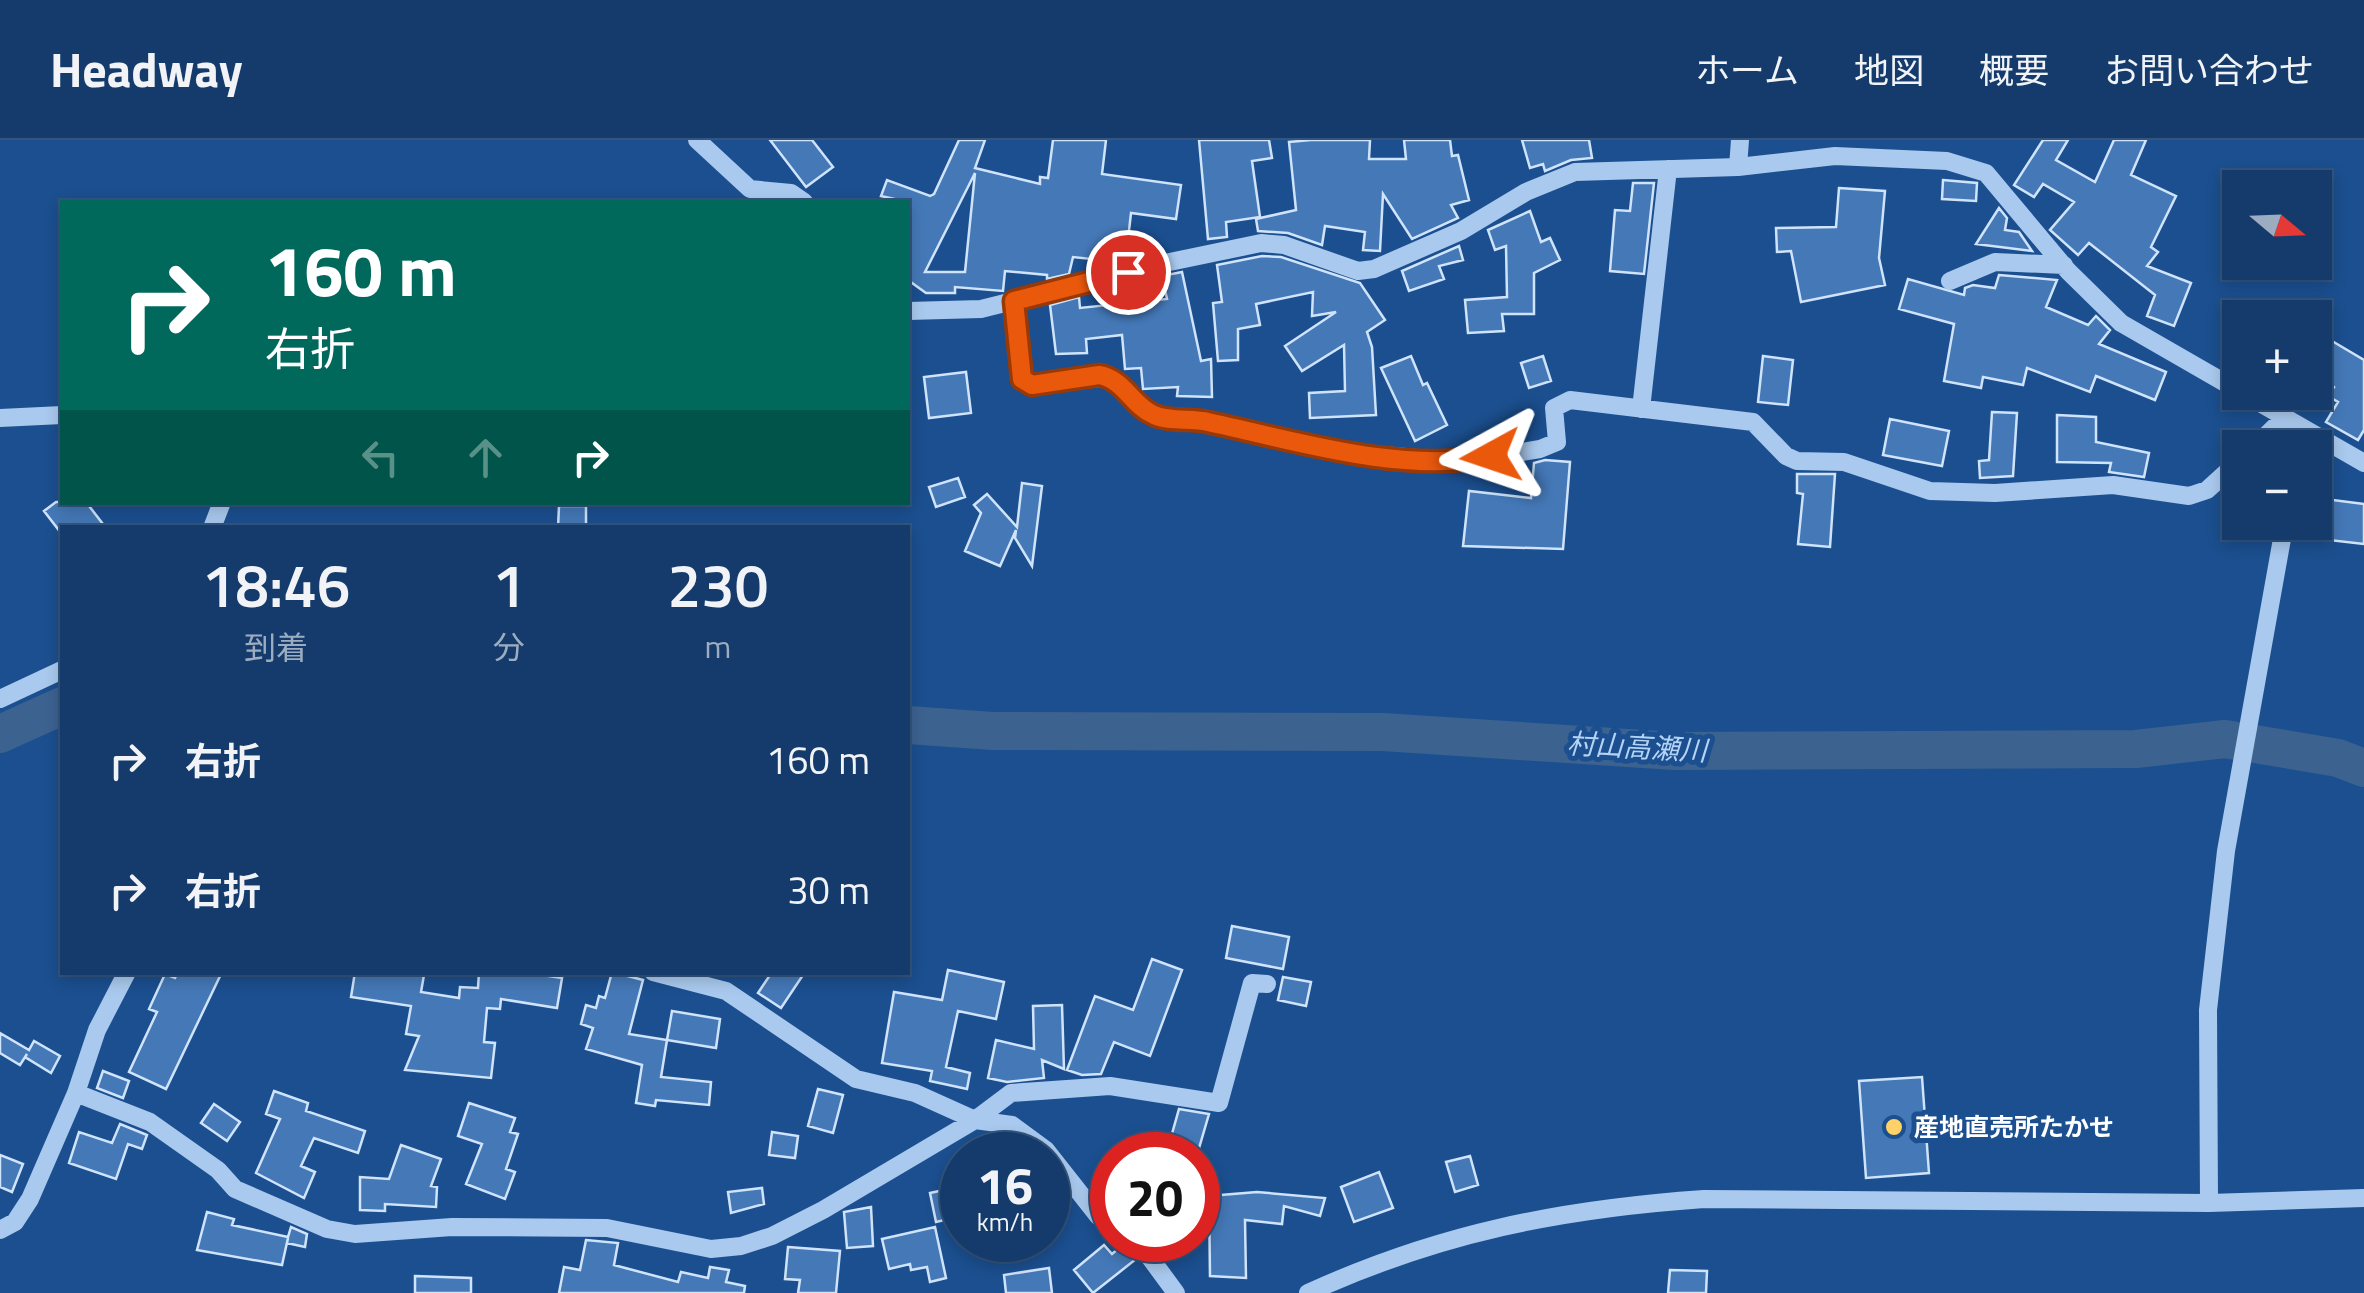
<!DOCTYPE html>
<html lang="ja">
<meta charset="utf-8">
<style>
body{margin:0;font-family:"Titillium Web","Noto Sans JP",sans-serif;background:#214673;color:#f1f3f6;height:100vh;display:flex;flex-direction:column;font-size:38px;white-space:nowrap}
*{box-sizing:border-box;margin:0}
p{font-size:32px;color:#9dadc1}
.icon{flex:none;width:55px;height:55px;fill:none;stroke:currentColor;stroke-width:2;stroke-linecap:round;stroke-linejoin:round}
.map{position:relative;flex:1;overflow:hidden}
.drawer{position:absolute;left:60px;top:385px;width:850px;height:450px;display:flex;flex-direction:column;background:#143b6b;border-radius:0px;box-shadow:0 5px 15px #0003,0 0 0 2px #33557e}
.drawer>*{flex:none}
.hud{position:absolute;left:60px;top:60px;width:850px;height:305px;border-radius:0px;box-shadow:0 5px 15px #0003,0 0 0 2px #33557e;background:#00695c;color:#fff;overflow:hidden}
.needle{width:65px;rotate:109deg}
.tools{position:absolute;left:2222px;top:30px;display:grid;gap:20px}
.tools a{display:grid;place-items:center;width:110px;height:110px;border-radius:0px;background:#143b6b;box-shadow:0 5px 15px #0003,0 0 0 2px #33557e;font-size:50px}
.speed{position:absolute;left:940px;top:992px;display:flex;gap:20px;font-size:50px;font-weight:700;text-align:center}
.speed>*{display:grid;place-content:center;width:130px;height:130px;border-radius:50%;background:#143b6b;box-shadow:0 5px 15px #0003,0 0 0 2px #33557e;line-height:1}
.speed small{font-size:25px;font-weight:400}
.speed .limit{border:15px solid #d22;background:#fff;color:#111}
.pin{position:absolute;display:grid;place-items:center;width:85px;height:85px;color:#fff;margin:-42px;border:5px solid #fff;border-radius:50%;box-shadow:0 2px 10px #0007}
.me{position:absolute;width:110px;margin:-55px;rotate:265deg;stroke-linejoin:round;filter:drop-shadow(0 0 8px #0008)}
.turn{display:flex;align-items:center;gap:35px;height:210px;padding:0 40px;font-size:45px}
.turn .icon{width:130px;height:130px;stroke-width:2.5}
.turn b{display:block;font-size:70px;line-height:85px}
.lanes{display:flex;align-items:center;height:95px;padding:0 40px;background:#0003;justify-content:center;gap:50px;direction:ltr}
.lanes .off{opacity:.35}
.eta{display:flex;justify-content:space-evenly;align-items:center;height:170px;text-align:center}
.eta b{font-size:60px;font-weight:600;line-height:70px}
ul{padding:0;list-style:none}
li{display:flex;align-items:center;gap:30px;height:130px;padding:0 40px}
li div{flex:1}
li b{display:block;font-size:38px}
li em{font-style:normal}
header{display:flex;align-items:center;gap:60px;box-sizing:border-box;height:140px;padding:0 50px;background:#143b6b;border-bottom:2px solid #33557e}
header strong{font-size:48px}
nav{display:flex;gap:55px;margin-inline-start:auto;font-size:35px}
.map>svg:first-child{display:block}
</style>
<header>
<strong>Headway</strong>
<nav><a>ホーム</a><a>地図</a><a>概要</a><a>お問い合わせ</a></nav>
</header>
<div class="map">
<svg width="2364" height="1153" viewBox="0 0 2364 1153">
<rect width="100%" height="100%" fill="#1b4f8f"/>
<g fill="none" stroke-linecap="round" stroke-linejoin="round">
<path stroke="#3c6290" stroke-width="38" d="M 908,585 L 993,591 L 1383,592 L 1674,611 L 2136,609 L 2225,599 L 2338,618 L 2364,628
M 0,594 L 62,566"/>
</g>
<path fill="#4478b7" stroke="#cfe3fa" stroke-width="2.5" fill-rule="evenodd" d="M 770,0 L 812,0 L 833,27 L 806,47 Z
M 959,0 L 985,0 L 975,28 L 1040,44 L 1040,37 L 1048,38 L 1053,0 L 1106,0 L 1102,34 L 1181,45 L 1176,79 L 1131,73 L 1126,117 L 1092,113 L 1091,119 L 1073,117 L 1069,134 L 1047,139 L 1047,135 L 1005,131 L 1003,151 L 955,147 L 955,153 L 926,153 L 908,140 L 908,62 L 881,56 L 887,40 L 930,56 L 934,54 ZM 975,33 L 965,132 L 925,132 Z
M 1199,0 L 1269,0 L 1272,18 L 1252,21 L 1260,77 L 1226,82 L 1227,97 L 1208,99 Z
M 1311,0 L 1370,0 L 1369,19 L 1406,19 L 1404,0 L 1450,0 L 1452,16 L 1458,15 L 1469,60 L 1451,65 L 1458,78 L 1412,99 L 1383,54 L 1380,111 L 1363,110 L 1365,92 L 1325,86 L 1322,105 L 1288,93 L 1258,91 L 1256,79 L 1296,70 L 1289,2 Z
M 1522,0 L 1589,0 L 1592,18 L 1571,20 L 1545,31 L 1543,24 L 1530,28 Z
M 2043,0 L 2068,0 L 2056,20 L 2095,42 L 2114,0 L 2146,0 L 2131,35 L 2176,56 L 2151,107 L 2158,112 L 2147,126 L 2191,143 L 2174,186 L 2147,176 L 2155,155 L 2089,103 L 2078,115 L 2050,90 L 2074,62 L 2043,44 L 2034,57 L 2014,45 Z
M 1943,40 L 1977,43 L 1976,61 L 1942,59 Z
M 1633,43 L 1654,43 L 1644,134 L 1610,131 L 1615,70 L 1630,71 Z
M 1839,48 L 1885,51 L 1879,118 L 1885,145 L 1801,162 L 1791,111 L 1777,112 L 1776,88 L 1836,87 Z
M 1999,68 L 2007,78 L 2005,90 L 2019,92 L 2032,111 L 1976,104 Z
M 1530,71 L 1541,102 L 1550,98 L 1560,120 L 1534,133 L 1534,174 L 1502,174 L 1504,191 L 1468,193 L 1465,160 L 1507,157 L 1506,106 L 1495,110 L 1488,90 Z
M 1459,106 L 1463,120 L 1439,126 L 1444,139 L 1409,151 L 1402,131 Z
M 1262,116 L 1281,117 L 1360,143 L 1385,180 L 1367,192 L 1372,207 L 1376,275 L 1310,278 L 1309,253 L 1345,251 L 1344,205 L 1302,231 L 1285,206 L 1336,172 L 1312,176 L 1313,152 L 1256,164 L 1260,185 L 1238,189 L 1238,220 L 1218,221 L 1213,163 L 1222,162 L 1217,125 Z
M 1182,132 L 1201,221 L 1211,219 L 1212,257 L 1177,256 L 1178,247 L 1143,249 L 1141,228 L 1125,229 L 1122,195 L 1086,199 L 1087,213 L 1056,214 L 1050,165 L 1079,157 L 1080,168 L 1167,159 L 1162,136 Z
M 1999,135 L 2057,140 L 2046,167 L 2088,185 L 2096,176 L 2110,190 L 2099,204 L 2166,232 L 2155,260 L 2096,236 L 2090,252 L 2027,228 L 2023,245 L 1983,237 L 1981,248 L 1944,241 L 1954,184 L 1899,169 L 1908,139 L 1964,155 L 1965,148 L 1973,145 L 1995,148 Z
M 2332,201 L 2364,220 L 2364,290 L 2358,300 L 2326,282 L 2338,262 L 2328,256 L 2334,247 L 2315,235 L 2315,229 Z
M 1411,216 L 1423,245 L 1427,243 L 1447,285 L 1415,301 L 1381,228 Z
M 1543,216 L 1551,241 L 1529,248 L 1521,223 Z
M 1763,216 L 1793,220 L 1788,265 L 1758,262 Z
M 966,232 L 971,273 L 929,278 L 924,237 Z
M 1992,272 L 2017,273 L 2013,336 L 1980,338 L 1979,321 L 1989,320 Z
M 2057,275 L 2096,277 L 2096,302 L 2149,313 L 2144,337 L 2109,332 L 2111,323 L 2057,322 Z
M 1890,279 L 1949,291 L 1942,326 L 1883,315 Z
M 1545,320 L 1570,322 L 1563,409 L 1463,406 L 1469,351 L 1531,358 L 1534,323 Z
M 1797,334 L 1835,334 L 1830,407 L 1798,404 L 1803,354 L 1797,353 Z
M 958,338 L 965,357 L 936,367 L 929,347 Z
M 1022,343 L 1042,346 L 1032,426 L 1015,398 L 1016,390 L 1000,426 L 965,411 L 981,373 L 974,365 L 987,354 L 1017,387 Z
M 2325,359 L 2364,364 L 2364,404 L 2320,399 Z
M 56,362 L 86,362 L 106,388 L 62,388 L 61,393 L 44,371 Z
M 559,366 L 586,366 L 586,388 L 558,388 Z
M 1232,786 L 1289,797 L 1283,829 L 1226,818 Z
M 1152,819 L 1182,830 L 1150,916 L 1114,902 L 1101,934 L 1082,935 L 1067,930 L 1095,856 L 1133,870 Z
M 948,830 L 1004,842 L 996,879 L 958,871 L 946,927 L 970,933 L 967,949 L 930,941 L 932,931 L 882,923 L 894,852 L 942,860 Z
M 178,832 L 222,832 L 166,949 L 129,932 L 157,872 L 149,869 L 165,834 L 175,838 Z
M 355,832 L 424,835 L 421,852 L 459,858 L 460,847 L 478,848 L 479,832 L 522,832 L 562,838 L 557,868 L 501,859 L 500,869 L 487,868 L 484,902 L 495,903 L 491,938 L 405,930 L 419,896 L 406,894 L 411,866 L 351,857 Z
M 612,832 L 643,840 L 629,894 L 667,900 L 661,937 L 711,942 L 709,965 L 656,960 L 655,966 L 636,963 L 642,925 L 586,909 L 593,888 L 581,884 L 586,865 L 596,868 L 599,856 L 605,858 Z
M 772,832 L 805,832 L 781,868 L 758,853 Z
M 1283,837 L 1311,842 L 1306,866 L 1278,860 Z
M 1062,865 L 1064,929 L 1042,920 L 1044,938 L 1007,942 L 988,938 L 996,900 L 1034,909 L 1033,866 Z
M 672,871 L 720,879 L 716,908 L 667,900 Z
M 0,893 L 29,910 L 34,901 L 60,916 L 51,933 L 25,917 L 27,914 L 20,925 L 0,913 Z
M 103,931 L 129,941 L 123,958 L 97,948 Z
M 1922,937 L 1929,1033 L 1866,1038 L 1859,941 Z
M 818,949 L 843,955 L 833,993 L 808,986 Z
M 274,951 L 308,963 L 306,971 L 365,991 L 358,1013 L 314,998 L 301,1026 L 315,1032 L 304,1058 L 256,1033 L 280,979 L 266,974 Z
M 469,963 L 515,978 L 510,992 L 518,994 L 506,1029 L 515,1032 L 505,1059 L 466,1044 L 482,1004 L 458,996 Z
M 214,964 L 240,982 L 227,1001 L 201,983 Z
M 1179,969 L 1209,974 L 1197,1015 L 1166,1015 Z
M 120,984 L 147,995 L 142,1009 L 128,1004 L 116,1039 L 69,1023 L 79,992 L 112,1003 Z
M 772,992 L 798,996 L 795,1018 L 769,1015 Z
M 401,1005 L 441,1019 L 431,1046 L 437,1047 L 436,1067 L 385,1064 L 385,1071 L 360,1070 L 360,1037 L 389,1039 Z
M 0,1015 L 23,1024 L 12,1052 L 0,1047 Z
M 1470,1016 L 1478,1045 L 1455,1052 L 1446,1022 Z
M 1379,1032 L 1393,1068 L 1354,1082 L 1341,1047 Z
M 962,1046 L 962,1076 L 936,1082 L 930,1053 Z
M 762,1048 L 764,1064 L 731,1073 L 728,1052 Z
M 1257,1052 L 1325,1058 L 1320,1076 L 1284,1066 L 1282,1084 L 1245,1080 L 1246,1138 L 1210,1136 L 1209,1056 Z
M 871,1067 L 873,1106 L 847,1108 L 844,1072 Z
M 207,1072 L 234,1079 L 232,1085 L 288,1097 L 291,1087 L 307,1094 L 305,1107 L 287,1103 L 288,1098 L 282,1125 L 197,1110 Z
M 935,1087 L 946,1138 L 930,1142 L 927,1127 L 911,1130 L 910,1124 L 889,1129 L 882,1099 Z
M 586,1100 L 618,1103 L 614,1125 L 678,1142 L 681,1132 L 708,1138 L 710,1127 L 729,1130 L 726,1142 L 745,1146 L 744,1153 L 559,1153 L 564,1127 L 580,1130 Z
M 1125,1103 L 1136,1119 L 1093,1153 L 1074,1130 L 1104,1105 L 1112,1114 Z
M 788,1107 L 840,1111 L 836,1153 L 798,1153 L 800,1140 L 785,1139 Z
M 1049,1128 L 1052,1153 L 1006,1153 L 1004,1135 Z
M 1670,1130 L 1707,1131 L 1706,1153 L 1668,1153 Z
M 415,1136 L 471,1138 L 471,1153 L 415,1153 Z"/>
<g fill="none" stroke-linecap="round" stroke-linejoin="round">
<path stroke="#a9c9ee" stroke-width="18" d="M 697,0 L 750,49 L 791,53 L 804,62
M 1738,27 L 1740,0
M 1950,141 L 1995,122 L 2064,125
M 1013,161 L 1022,239 L 1032,245 L 1110,237 L 1155,276 L 1193,278 L 1316,309 L 1461,322 L 1540,309 L 1557,302 L 1554,268 L 1570,260 L 1753,282 L 1786,316 L 1797,321 L 1844,322 L 1930,351 L 1995,353 L 2113,345 L 2189,356 L 2207,350 L 2240,320
M 908,171 L 981,169 L 1160,124 L 1261,103 L 1284,105 L 1358,131 L 1374,129 L 1461,91 L 1526,52 L 1575,32 L 1738,27 L 1835,16 L 1947,21 L 1986,33 L 2068,131 L 2121,183 L 2364,323
M 1641,269 L 1668,29
M 0,278 L 62,275
M 2253,308 L 2283,279
M 212,388 L 222,362
M 0,559 L 62,530
M 653,832 L 726,851 L 856,939 L 915,953 L 975,980 L 1012,985 L 1046,1010 L 1098,1076 L 1112,1085
M 76,953 L 150,982 L 218,1030 L 235,1049 L 327,1089 L 355,1094 L 452,1087 L 607,1088 L 711,1109 L 741,1106 L 772,1096 L 823,1070 L 975,980 L 1011,953 L 1110,946 L 1219,963 L 1252,843 L 1267,844
M 2209,1063 L 2208,870 L 2226,711 L 2285,382
M 0,1090 L 15,1082 L 30,1059 L 76,953 L 97,890 L 127,832
M 1137,1100 L 1176,1153
M 1308,1153 C 1439,1093 1561,1069 1704,1059 L 2209,1063 L 2364,1058"/>
</g>
<g fill="none" stroke-linecap="round" stroke-linejoin="round">
<g stroke="#983908" stroke-width="25">
<path id="route" d="M 1128,132 L 1014,161 L 1022,239 L 1032,245 L 1099,235 C 1124,239 1132,266 1154,275 C 1169,282 1192,278 1208,282 C 1296,301 1401,334 1491,316"/>
</g>
<use href="#route" stroke="#ea580c" stroke-width="18"/>
</g>
<circle fill="#ffd166" stroke="#1b4f8f" stroke-width="4" cx="1894" cy="987" r="10"/>
<g text-anchor="middle" stroke-width="10" stroke-linejoin="round" paint-order="stroke">
<g font-size="25" font-weight="bold" fill="#fff" stroke="#1b4f8f" text-anchor="start">
<text x="1914" y="996">産地直売所たかせ</text>
</g>
<g font-size="28" font-style="italic" fill="#b5d3f5" stroke="#1b4f8f">
<text transform="translate(1637 607) rotate(3)" y="10">村山高瀬川</text>
</g>
</g>
</svg>
<div class="tools">
<a><svg class="needle" viewBox="-14 -14 28 28"><path d="M0-13l5 13h-10z" fill="#e53935"/><path d="M0 13l5-13h-10z" fill="#9dadc1"/></svg></a>
<a>+</a>
<a>−</a>
</div>
<div class="speed"><div>16<small>km/h</small></div><div class="limit">20</div></div>
<div class="pin" style="left:1128px;top:132px;background:#d93025"><svg class="icon" aria-label="arrive" viewBox="0 0 24 24"><path d="M6 21V4h12l-3 4 3 4H6"/></svg></div>
<svg class="me" style="left:1491px;top:316px" viewBox="-20 -20 40 40"><path d="M0-17L14 15 0 8-14 15z" fill="#ea580c" stroke="#fff" stroke-width="4"/></svg>
<div class="hud">
<div class="turn"><svg class="icon" aria-label="right" viewBox="0 0 24 24"><path d="M7 20v-9h11M14 6l5 5-5 5"/></svg><div><b>160 m</b>右折</div></div>
<div class="lanes"><svg class="icon off" aria-label="left" viewBox="0 0 24 24"><path d="M17 20v-9H6M10 6l-5 5 5 5"/></svg><svg class="icon off" aria-label="ahead" viewBox="0 0 24 24"><path d="M12 20V5M6 11l6-6 6 6"/></svg><svg class="icon" aria-label="right" viewBox="0 0 24 24"><path d="M7 20v-9h11M14 6l5 5-5 5"/></svg></div>
</div>
<section class="drawer">
<div class="eta">
<div><b>18:46</b><p>到着</p></div>
<div><b>1</b><p>分</p></div>
<div><b>230</b><p>m</p></div>
</div>
<ul>
<li><svg class="icon" aria-label="right" viewBox="0 0 24 24"><path d="M7 20v-9h11M14 6l5 5-5 5"/></svg><div><b>右折</b></div><em>160 m</em></li>
<li><svg class="icon" aria-label="right" viewBox="0 0 24 24"><path d="M7 20v-9h11M14 6l5 5-5 5"/></svg><div><b>右折</b></div><em>30 m</em></li>
</ul>
</section>
</div>
